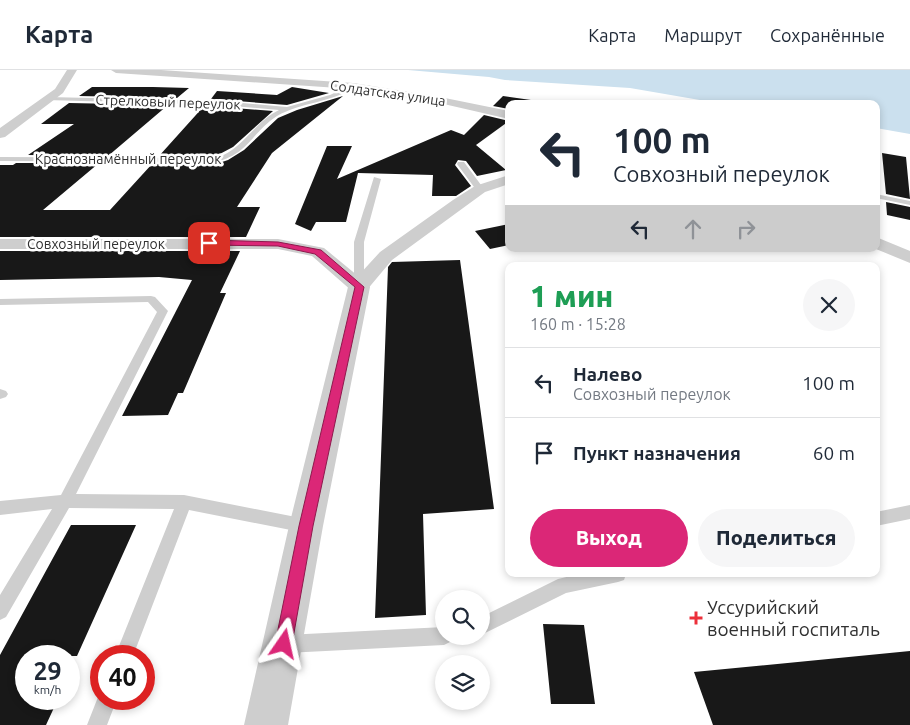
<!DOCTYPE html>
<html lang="ru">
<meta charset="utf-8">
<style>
body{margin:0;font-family:Ubuntu,sans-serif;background:#f6f6f7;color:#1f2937;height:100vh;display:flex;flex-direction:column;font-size:19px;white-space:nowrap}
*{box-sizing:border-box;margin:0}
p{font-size:16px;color:#747a83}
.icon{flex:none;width:28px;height:28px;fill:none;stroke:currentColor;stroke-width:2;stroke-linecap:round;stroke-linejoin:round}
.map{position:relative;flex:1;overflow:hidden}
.panel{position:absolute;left:505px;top:192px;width:375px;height:315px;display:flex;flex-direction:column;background:#fff;border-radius:10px;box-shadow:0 2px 8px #0003}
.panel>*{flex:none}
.banner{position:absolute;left:505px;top:30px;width:375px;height:152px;border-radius:10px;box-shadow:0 2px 8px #0003;background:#fff;color:#1f2937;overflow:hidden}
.fabs{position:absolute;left:435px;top:520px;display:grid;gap:10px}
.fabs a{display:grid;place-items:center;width:55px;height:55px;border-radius:50%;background:#fff;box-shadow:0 2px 8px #0003;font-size:25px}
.speed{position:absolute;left:15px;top:575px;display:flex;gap:10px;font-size:25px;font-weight:700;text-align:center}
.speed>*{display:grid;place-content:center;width:65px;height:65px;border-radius:50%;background:#fff;box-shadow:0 2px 8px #0003;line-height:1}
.speed small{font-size:12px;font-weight:400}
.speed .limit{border:8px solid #d22;background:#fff;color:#111}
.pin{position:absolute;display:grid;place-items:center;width:42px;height:42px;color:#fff;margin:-21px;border-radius:10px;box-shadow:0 2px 8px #0006}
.me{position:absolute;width:55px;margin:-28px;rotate:11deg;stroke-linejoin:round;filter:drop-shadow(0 0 4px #0008)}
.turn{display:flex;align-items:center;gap:18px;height:105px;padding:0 25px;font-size:22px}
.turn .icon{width:65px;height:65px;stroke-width:2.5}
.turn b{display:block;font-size:35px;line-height:42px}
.lanes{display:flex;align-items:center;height:48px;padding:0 25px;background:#0003;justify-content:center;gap:25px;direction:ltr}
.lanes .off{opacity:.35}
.round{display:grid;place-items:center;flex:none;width:52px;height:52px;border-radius:26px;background:#f6f6f7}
.overview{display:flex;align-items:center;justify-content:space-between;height:85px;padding:0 25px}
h1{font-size:30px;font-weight:800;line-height:38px;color:#1e9e55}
.button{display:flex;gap:10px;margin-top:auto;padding:10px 25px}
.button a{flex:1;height:58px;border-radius:30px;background:#db2777;color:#fff;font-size:20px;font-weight:800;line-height:58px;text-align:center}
.button a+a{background:#f6f6f7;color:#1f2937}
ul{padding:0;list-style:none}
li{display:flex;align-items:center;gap:15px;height:70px;padding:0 25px;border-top:1px solid #e0e1e3}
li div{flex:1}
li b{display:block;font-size:19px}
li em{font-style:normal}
header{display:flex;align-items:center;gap:30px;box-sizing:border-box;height:70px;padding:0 25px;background:#fff;border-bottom:1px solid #e0e1e3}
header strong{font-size:24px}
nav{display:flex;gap:28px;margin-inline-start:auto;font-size:18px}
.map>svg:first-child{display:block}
</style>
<header>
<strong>Карта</strong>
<nav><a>Карта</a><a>Маршрут</a><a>Сохранённые</a></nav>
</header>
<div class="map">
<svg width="910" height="655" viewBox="0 0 910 655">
<rect width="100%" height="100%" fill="#fff"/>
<path fill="#cbe0ee" d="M 408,0 L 910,0 L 910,64 L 876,58 L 876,34 L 723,34 L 630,18 L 505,10 L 489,7 Z"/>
<path fill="#181818" d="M 92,17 L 153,17 L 189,18 L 177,28 L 79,26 Z
M 292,17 L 329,23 L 287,35 L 211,29 L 217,21 L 277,25 Z
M 343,26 L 272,83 L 237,137 L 260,137 L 246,167 L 0,167 L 0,95 L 13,95 L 16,93 L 99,93 L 43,140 L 110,140 L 152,94 L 216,94 L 228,90 L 244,80 L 278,48 L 297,40 Z
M 503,26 L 538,31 L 534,34 L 509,34 L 509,39 L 493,36 Z
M 69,33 L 168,35 L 108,86 L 28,85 L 74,54 L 41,54 Z
M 204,36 L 221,37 L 273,41 L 233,77 L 216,86 L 159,86 Z
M 484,45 L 509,51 L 476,75 L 506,100 L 477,106 L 466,91 L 458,90 L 455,95 L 471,116 L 456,126 L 432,126 L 433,105 L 358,103 L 346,152 L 316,152 L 311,161 L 295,154 L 327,76 L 352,76 L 337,109 L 451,60 L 464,65 Z
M 882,83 L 906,87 L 910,129 L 886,124 Z
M 886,132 L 910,137 L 910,150 L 887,145 Z
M 509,154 L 509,175 L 490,179 L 475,161 Z
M 0,181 L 240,181 L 220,223 L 226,223 L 183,323 L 178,323 L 168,345 L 122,346 L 192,210 L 159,207 L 0,210 Z
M 460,190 L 494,439 L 423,444 L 426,545 L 375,548 L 388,197 L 392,192 Z
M 71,455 L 136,455 L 77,586 L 26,586 L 26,629 L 58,629 L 46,655 L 0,655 L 0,585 Z
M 543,554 L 584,555 L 595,634 L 551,634 Z
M 910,581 L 910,655 L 713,655 L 694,602 Z"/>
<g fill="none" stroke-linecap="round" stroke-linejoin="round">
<path fill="#cecece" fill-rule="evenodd" d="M 351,15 L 356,16 C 332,33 301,32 277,46 C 252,62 249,84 216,92 L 0,91 L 0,87 L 216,88 C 243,80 254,52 279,40 L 221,35 L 46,30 L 48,27 L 221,31 L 287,37 L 330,25 Z
M 458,92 L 464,92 L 484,119 L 483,121 L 477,121 L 457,94 Z
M 374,107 L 381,109 L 364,172 L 364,217 L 359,220 L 354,217 L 354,172 Z
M 876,124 L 910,131 L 910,135 L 876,128 Z
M 151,226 L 155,227 L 168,241 L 76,424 L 184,425 L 306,449 L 311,451 L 314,456 L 311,461 L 306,463 L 189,440 L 133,586 L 115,586 L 174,439 L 69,438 L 6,547 L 0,550 L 0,525 L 52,439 L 0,445 L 0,431 L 61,425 L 157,242 L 148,232 L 0,235 L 0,229 Z
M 0,319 L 6,321 L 8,324 L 6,327 L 0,329 Z
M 910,435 L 910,449 L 876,456 L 876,442 Z
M 579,504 L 626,504 L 624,510 L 618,512 L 566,523 L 481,565 L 481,547 L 558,509 Z
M 444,557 L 444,566 L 453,566 L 450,572 L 444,575 L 286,583 L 280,580 L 277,574 L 280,568 L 286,565 Z
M 100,622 L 101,629 L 117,629 L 107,655 L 87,655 Z"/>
<path fill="#cecece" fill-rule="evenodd" d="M 67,0 L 77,0 L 63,23 L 5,67 L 0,68 L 0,58 L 55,19 Z
M 111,0 L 161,0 L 353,13 L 435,26 L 509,41 L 509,49 L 435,32 L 353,19 L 116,3 Z
M 509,105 L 509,114 L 485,122 L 392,190 L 366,221 L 359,223 L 352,221 L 312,186 L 278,179 L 0,179 L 0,169 L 278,169 L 324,178 L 358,206 L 380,182 L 453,130 L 475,116 Z
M 876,167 L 910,181 L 910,193 L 876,179 Z"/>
<path fill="#cecece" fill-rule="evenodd" d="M 359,210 L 367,212 L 370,217 L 323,456 L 288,655 L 244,655 L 289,456 L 348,217 L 351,212 Z"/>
</g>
<path fill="#db2777" stroke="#8e194d" d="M 209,170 L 278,172 L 321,180 L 364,217 L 313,456 L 292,574 L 289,580 L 284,583 L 278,580 L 275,574 L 299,456 L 355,217 L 315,184 L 278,176 L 206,175 L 206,171 Z"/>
<path fill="#ec2f3a" stroke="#fff" stroke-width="2" d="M693.5 540.5h5v5h5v5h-5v5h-5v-5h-5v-5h5z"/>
<g text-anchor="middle" stroke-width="5" stroke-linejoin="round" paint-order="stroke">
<g font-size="14" fill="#313131" stroke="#fff">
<text transform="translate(388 23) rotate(8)" y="5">Солдатская улица</text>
<text transform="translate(168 32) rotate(2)" y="5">Стрелковый переулок</text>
<text x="128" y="94">Краснознамённый переулок</text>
<text x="96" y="179">Совхозный переулок</text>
</g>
<g font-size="19" fill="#313131" stroke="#fff" text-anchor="start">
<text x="707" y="544">Уссурийский<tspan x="707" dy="22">военный госпиталь</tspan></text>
</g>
</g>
</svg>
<div class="fabs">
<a><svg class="icon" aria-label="search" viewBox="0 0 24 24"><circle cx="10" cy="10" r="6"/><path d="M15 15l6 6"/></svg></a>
<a><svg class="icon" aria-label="layers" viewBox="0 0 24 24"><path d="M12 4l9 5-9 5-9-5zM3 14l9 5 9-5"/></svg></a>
</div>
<div class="speed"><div>29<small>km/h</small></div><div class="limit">40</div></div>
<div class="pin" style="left:209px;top:173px;background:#d93025"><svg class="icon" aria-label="arrive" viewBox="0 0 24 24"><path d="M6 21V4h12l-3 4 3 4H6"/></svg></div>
<svg class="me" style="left:284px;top:574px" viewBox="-20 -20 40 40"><path d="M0-17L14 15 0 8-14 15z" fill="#db2777" stroke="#fff" stroke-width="4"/></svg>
<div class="banner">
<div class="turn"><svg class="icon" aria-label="left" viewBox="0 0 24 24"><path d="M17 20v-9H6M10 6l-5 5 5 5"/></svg><div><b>100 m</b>Совхозный переулок</div></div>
<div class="lanes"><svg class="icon" aria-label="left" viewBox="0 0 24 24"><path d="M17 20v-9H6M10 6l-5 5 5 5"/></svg><svg class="icon off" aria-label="ahead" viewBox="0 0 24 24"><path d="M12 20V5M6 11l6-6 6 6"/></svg><svg class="icon off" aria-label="right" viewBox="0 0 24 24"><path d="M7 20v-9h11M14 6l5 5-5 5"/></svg></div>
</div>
<section class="panel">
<div class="overview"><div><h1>1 мин</h1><p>160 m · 15:28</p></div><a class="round"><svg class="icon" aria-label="close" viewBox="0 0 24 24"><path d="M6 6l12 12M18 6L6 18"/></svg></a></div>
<ul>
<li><svg class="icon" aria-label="left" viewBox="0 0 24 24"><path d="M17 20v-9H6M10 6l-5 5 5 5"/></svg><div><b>Налево</b><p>Совхозный переулок</p></div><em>100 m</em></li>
<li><svg class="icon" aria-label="arrive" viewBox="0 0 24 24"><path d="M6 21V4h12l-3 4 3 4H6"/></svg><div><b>Пункт назначения</b></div><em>60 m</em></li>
</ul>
<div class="button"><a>Выход</a><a>Поделиться</a></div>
</section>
</div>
